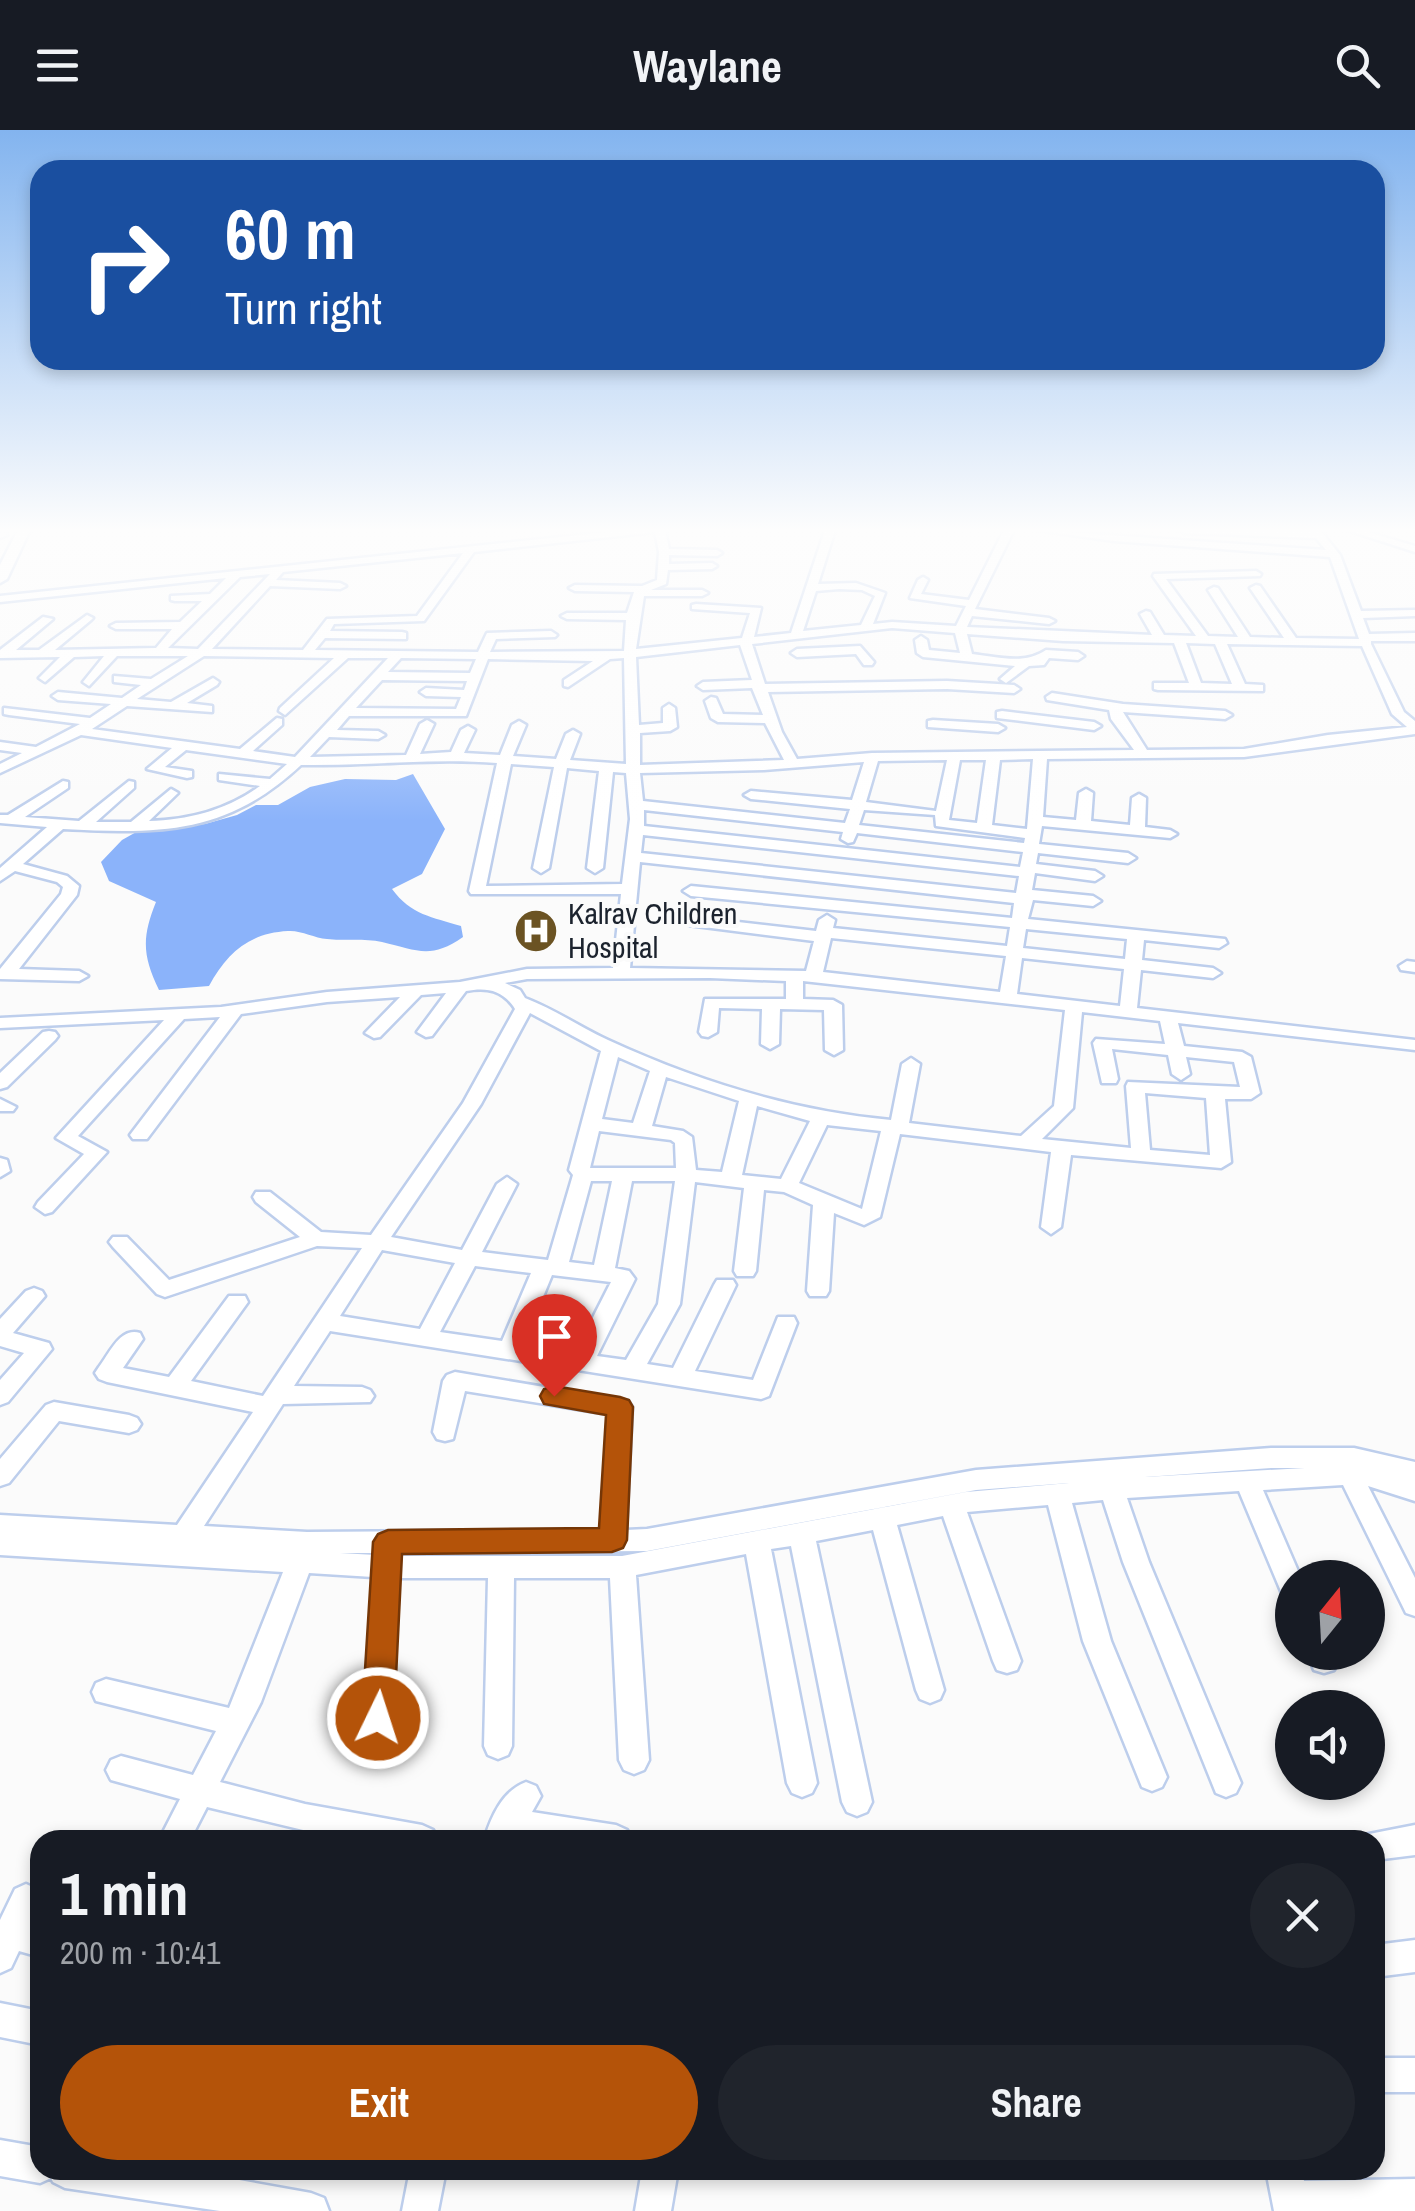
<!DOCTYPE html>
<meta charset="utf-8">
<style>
body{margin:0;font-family:"Archivo Narrow",sans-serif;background:#20242c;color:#f1f3f6;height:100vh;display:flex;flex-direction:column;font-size:38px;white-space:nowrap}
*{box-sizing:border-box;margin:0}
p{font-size:32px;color:#9ea1a6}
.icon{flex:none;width:55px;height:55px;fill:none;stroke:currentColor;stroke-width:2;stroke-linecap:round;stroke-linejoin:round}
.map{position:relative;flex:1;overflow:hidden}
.sheet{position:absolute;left:30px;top:1700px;width:1355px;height:350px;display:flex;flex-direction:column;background:#171b24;border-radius:30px;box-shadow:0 5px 15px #0003}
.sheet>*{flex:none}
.hud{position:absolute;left:30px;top:30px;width:1355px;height:210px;border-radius:30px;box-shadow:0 5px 15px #0003;background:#1a4fa0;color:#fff;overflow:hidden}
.needle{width:65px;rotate:18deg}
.tools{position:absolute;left:1275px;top:1430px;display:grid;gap:20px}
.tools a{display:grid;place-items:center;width:110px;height:110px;border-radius:50%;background:#171b24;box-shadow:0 5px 15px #0003;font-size:50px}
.pin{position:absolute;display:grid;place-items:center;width:85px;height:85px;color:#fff;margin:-102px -42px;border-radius:50% 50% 50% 0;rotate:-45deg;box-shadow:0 0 10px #0007}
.pin .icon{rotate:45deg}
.me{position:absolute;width:110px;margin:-55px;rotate:4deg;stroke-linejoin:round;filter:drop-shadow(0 0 8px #0008)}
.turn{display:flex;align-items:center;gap:35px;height:210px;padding:0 30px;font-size:45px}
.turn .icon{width:130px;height:130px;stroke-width:2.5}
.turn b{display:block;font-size:70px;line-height:85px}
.round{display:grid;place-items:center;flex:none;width:105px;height:105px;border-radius:52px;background:#20242c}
.summary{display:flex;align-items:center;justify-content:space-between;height:170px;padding:0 30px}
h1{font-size:60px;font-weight:700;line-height:75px}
.button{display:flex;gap:20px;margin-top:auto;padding:20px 30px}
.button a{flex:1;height:115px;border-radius:60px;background:#b45309;color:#fff;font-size:40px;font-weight:700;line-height:115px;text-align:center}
.button a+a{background:#20242c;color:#f1f3f6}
header{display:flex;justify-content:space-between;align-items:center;height:130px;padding:0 30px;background:#171b24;font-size:45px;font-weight:700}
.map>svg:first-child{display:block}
</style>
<header><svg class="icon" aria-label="menu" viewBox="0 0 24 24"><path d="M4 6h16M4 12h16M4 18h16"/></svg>Waylane<svg class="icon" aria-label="search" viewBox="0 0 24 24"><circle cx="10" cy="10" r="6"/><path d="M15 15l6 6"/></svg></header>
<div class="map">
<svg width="1415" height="2081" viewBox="0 0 1415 2081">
<rect width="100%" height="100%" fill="#fbfbfb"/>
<path fill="#8bb3fa" d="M 413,644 L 445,699 L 422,744 L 392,759 C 411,785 432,787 461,796 L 463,807 C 430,830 417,820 382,812 C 364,808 345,811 327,809 C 314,808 301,800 288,801 C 249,803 227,823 209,856 L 159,860 C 142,825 142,807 156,772 L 109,751 L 101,732 L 122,710 L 138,701 L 205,694 L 237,685 L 256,675 L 278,675 L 310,657 L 345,649 L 396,650 Z"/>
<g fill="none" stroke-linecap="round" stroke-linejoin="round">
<g stroke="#bdceec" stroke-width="5">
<path id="minor" d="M 627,400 L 665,400 L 669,419 L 717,420 L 722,423 L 717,426 L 669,425 L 669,434 L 712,433 L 717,436 L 712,439 L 668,440 L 666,454 L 651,460 L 702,460 L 708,463 L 702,466 L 644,466 L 636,519 L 742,508 L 750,483 L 692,479 L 692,475 L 696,474 L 761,478 L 754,507 L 791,503 L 825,400 L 835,400 L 818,454 L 856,453 L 885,463 L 873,494 L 892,492 L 956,496 L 966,476 L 910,468 L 918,450 L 923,447 L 928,450 L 921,464 L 969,470 L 1004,400 L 1014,400 L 975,479 L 1049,488 L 1055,491 L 1049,494 L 972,486 L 967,497 L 1152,505 L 1140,484 L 1146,481 L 1150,482 L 1164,505 L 1196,506 L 1153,446 L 1154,444 L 1256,441 L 1261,444 L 1260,446 L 1166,449 L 1208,506 L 1238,507 L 1208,460 L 1214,457 L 1218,458 L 1250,507 L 1284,508 L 1250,458 L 1256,455 L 1260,456 L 1296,508 L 1359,509 L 1330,427 L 1114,411 L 1036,400 L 1326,420 L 1316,408 L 1184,403 L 1179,400 L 1320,400 L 1340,425 L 1361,481 L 1415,480 L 1415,486 L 1363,488 L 1369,504 L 1415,503 L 1415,511 L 1371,511 L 1371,514 L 1404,582 L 1415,591 L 1415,604 L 1244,627 L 1047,629 L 1043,687 L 1076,690 L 1079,663 L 1086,659 L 1093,663 L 1091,691 L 1130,695 L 1132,668 L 1139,664 L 1146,668 L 1145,697 L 1170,700 L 1177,704 L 1170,708 L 1042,696 L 1039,714 L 1128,723 L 1136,728 L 1128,733 L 1038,723 L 1036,734 L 1095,741 L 1103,746 L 1095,751 L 1035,743 L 1032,760 L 1093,766 L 1101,771 L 1093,776 L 1033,770 L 1028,789 L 1225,809 L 1227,813 L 1219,818 L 1144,810 L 1142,830 L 1213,838 L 1221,843 L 1213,848 L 1141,840 L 1137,878 L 1415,910 L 1415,920 L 1178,893 L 1184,916 L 1242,922 L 1251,927 L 1260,963 L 1251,969 L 1225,969 L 1231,1032 L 1221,1038 L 1071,1025 L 1061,1097 L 1051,1104 L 1041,1097 L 1051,1022 L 900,1004 L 880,1087 L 864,1095 L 834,1083 L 829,1161 L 826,1166 L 810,1166 L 807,1161 L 813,1075 L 784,1062 L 764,1060 L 756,1141 L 753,1146 L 737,1146 L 734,1141 L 744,1058 L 695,1052 L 680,1174 L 647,1234 L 673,1238 L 714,1155 L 717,1150 L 733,1150 L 736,1155 L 695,1241 L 753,1250 L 778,1187 L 794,1187 L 797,1193 L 769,1266 L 761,1269 L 330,1201 L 294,1256 L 362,1257 L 370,1260 L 374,1266 L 370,1272 L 283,1274 L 204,1396 L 307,1402 L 601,1400 L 608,1284 L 465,1261 L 453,1309 L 445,1311 L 437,1309 L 433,1302 L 443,1251 L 447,1245 L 455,1242 L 628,1271 L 632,1277 L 626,1400 L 647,1399 L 976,1340 L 1271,1318 L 1354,1318 L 1415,1332 L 1415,1371 L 1368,1356 L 1415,1448 L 1415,1486 L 1406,1483 L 1343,1355 L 1263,1360 L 1301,1448 L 1292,1448 L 1292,1469 L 1283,1466 L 1239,1361 L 1127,1368 L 1149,1432 L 1241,1653 L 1236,1663 L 1226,1667 L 1216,1663 L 1123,1432 L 1103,1370 L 1072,1373 L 1111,1511 L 1167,1647 L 1162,1657 L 1152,1661 L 1142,1657 L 1083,1511 L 1048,1375 L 967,1382 L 1021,1531 L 1017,1540 L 1007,1543 L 997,1540 L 993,1531 L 943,1386 L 897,1395 L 944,1560 L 940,1569 L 930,1573 L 920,1569 L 916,1560 L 873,1400 L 816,1411 L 872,1672 L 867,1682 L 857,1686 L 847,1682 L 842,1672 L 791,1416 L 771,1419 L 817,1653 L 812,1663 L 802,1667 L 792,1663 L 787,1653 L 746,1424 L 636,1445 L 649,1630 L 644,1640 L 634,1644 L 624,1640 L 619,1630 L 610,1448 L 514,1448 L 512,1616 L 508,1625 L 498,1629 L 488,1625 L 484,1616 L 488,1448 L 399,1448 L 390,1621 L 386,1630 L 376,1634 L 366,1630 L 362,1621 L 373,1447 L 309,1443 L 261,1572 L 220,1652 L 305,1674 L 422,1695 L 433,1700 L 437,1710 L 345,1710 L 207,1677 L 190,1710 L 159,1710 L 180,1669 L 111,1650 L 106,1640 L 111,1630 L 121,1626 L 193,1645 L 216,1601 L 96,1571 L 92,1562 L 96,1553 L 106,1549 L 229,1578 L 283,1442 L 0,1425 L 0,1385 L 177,1395 L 253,1282 L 107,1252 L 99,1249 L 95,1243 L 99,1237 C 110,1223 120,1197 140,1203 L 143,1209 L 123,1238 L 169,1247 L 229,1166 L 245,1166 L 248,1172 L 191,1251 L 263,1266 L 362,1118 L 317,1116 L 165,1167 L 157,1164 L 113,1117 L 109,1112 L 113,1107 L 127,1107 L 169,1150 L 300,1107 L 256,1072 L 253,1067 L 256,1062 L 270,1062 L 321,1102 L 371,1105 L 463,973 L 515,879 C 503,860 487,857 466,861 L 432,906 L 426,907 L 417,902 L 446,863 L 421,865 L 380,907 L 374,908 L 365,903 L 400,867 L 327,872 L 241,884 L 147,1009 L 133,1009 L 130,1005 L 133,1001 L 220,887 L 184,889 L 78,1006 L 107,1022 L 52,1082 L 45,1084 L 35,1077 L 38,1072 L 84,1024 L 56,1008 L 164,890 L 0,898 L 0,888 L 221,877 L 327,862 L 460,852 L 527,839 L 613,838 L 621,764 L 471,764 L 469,761 L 497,633 C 432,628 367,636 301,635 C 226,705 161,704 63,699 L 23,734 L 67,746 L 79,756 L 77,765 L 19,839 L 79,841 L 88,846 L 79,851 L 0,849 L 0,839 L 61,764 L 63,757 L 57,752 L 15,741 L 0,751 L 0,738 L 47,697 L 0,693 L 0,685 L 8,685 L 63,651 L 68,652 L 68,658 L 25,687 L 79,691 L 129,651 L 134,652 L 134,658 L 96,692 L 131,692 L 171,659 L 178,663 L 149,691 C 189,690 227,680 260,656 L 219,650 L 219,644 L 270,649 L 287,634 L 186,620 L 165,637 L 192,641 L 192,647 L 187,648 L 147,639 L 172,618 L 81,605 L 0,643 L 0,634 L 22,623 L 0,620 L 0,612 L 36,617 L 80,594 L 9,585 L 4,584 L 4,578 L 90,588 L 111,574 L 58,570 L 52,566 L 58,562 L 122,568 L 141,555 L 114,552 L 114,546 L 151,549 L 188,526 L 117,526 L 89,556 L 83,552 L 104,526 L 74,527 L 45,552 L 39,548 L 60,527 L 0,528 L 0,520 L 43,487 L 53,489 L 16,520 L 39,520 L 87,485 L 93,488 L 91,490 L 55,520 L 156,518 L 172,499 L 116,499 L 110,496 L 116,493 L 180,492 L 202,471 L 175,471 L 171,470 L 171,466 L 210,464 L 226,448 L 0,472 L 0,466 ZM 655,402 L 659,422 L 657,450 L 642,456 L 575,455 L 569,458 L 575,461 L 634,462 L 627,483 L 567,483 L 561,486 L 567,489 L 626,490 L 624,521 L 490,522 L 496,509 L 555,507 L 557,505 L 551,501 L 487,503 L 478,522 L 315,520 L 325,508 L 406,509 L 406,503 L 402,502 L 330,501 L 334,494 L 424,491 L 474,422 ZM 463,423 L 417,486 L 327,489 L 303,520 L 212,519 L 270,456 L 340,459 L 346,456 L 340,453 L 276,450 L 283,442 ZM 270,444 L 198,519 L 168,518 L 240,447 ZM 839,459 L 862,460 L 875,466 L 861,495 L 803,501 L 816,461 ZM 892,498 L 955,503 L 960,523 L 929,520 L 927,510 L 921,506 L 915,510 L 917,523 L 923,527 L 1015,536 L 1000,549 L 1006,553 L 1029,536 L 1044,535 L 1049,528 L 1078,530 L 1084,526 L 1078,522 L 1046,520 C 1024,535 999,527 972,524 L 967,504 L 1063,511 L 1174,513 L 1189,553 L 1154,553 L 1154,559 L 1158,560 L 1263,561 L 1263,555 L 1245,554 L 1227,514 L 1362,516 L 1392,584 L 1407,597 L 1328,605 L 1244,619 L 1147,620 L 1123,582 L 1225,589 L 1232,585 L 1225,581 L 1123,574 L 1052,563 L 1046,567 L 1047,570 L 1109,580 L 1111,589 L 1134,620 L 872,623 L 797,629 L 782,602 L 768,562 L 947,559 L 1014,563 L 1020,559 L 1014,555 L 947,551 L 765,554 L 752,514 ZM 1186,513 L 1215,514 L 1232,554 L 1201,553 ZM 740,515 L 752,550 L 703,552 L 697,556 L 703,560 L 752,558 L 763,585 L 723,584 L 716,568 L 711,567 L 705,571 L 711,588 L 718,592 L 765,593 L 784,630 L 640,635 L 640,603 L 670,601 L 677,597 L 675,578 L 669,574 L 663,578 L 663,593 L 639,595 L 636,527 ZM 204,526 L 334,528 L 280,578 L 279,581 L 285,585 L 348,528 L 388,528 L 295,627 L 253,621 L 282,595 L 282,589 L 277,588 L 240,619 L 92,599 L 127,576 L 212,582 L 212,576 L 187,573 L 217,555 L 219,552 L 213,548 L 171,572 L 137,569 ZM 401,528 L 476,529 L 470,543 L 388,542 ZM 624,528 L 626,634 L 570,630 L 580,604 L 573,600 L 566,604 L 556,629 L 513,626 L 526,595 L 519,591 L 512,595 L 500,625 L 464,623 L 475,600 L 468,596 L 461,600 L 451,622 L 420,624 L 434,594 L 427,590 L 420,594 L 406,625 L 310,627 L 329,607 L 378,609 L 385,605 L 378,601 L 337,600 L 349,586 L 466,586 L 488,529 L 593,531 L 564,550 L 564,556 L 568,557 L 610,529 ZM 382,550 L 467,551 L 464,560 L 426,558 L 420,562 L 426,566 L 461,567 L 456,579 L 356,578 ZM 1033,629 L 1027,699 L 992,695 L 1000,630 ZM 947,630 L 936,681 L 866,672 L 878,631 ZM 960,630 L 986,630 L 977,693 L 949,690 ZM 864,632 L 852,670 L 751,661 L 744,665 L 751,669 L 850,679 L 845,693 L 643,671 L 640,643 L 764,640 ZM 511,634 L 554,637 L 533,738 L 541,743 L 549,738 L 567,638 L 599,641 L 587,738 L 595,743 L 603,738 L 613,642 L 626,643 L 630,689 L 622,754 L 486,756 ZM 644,680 L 843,702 L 841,709 L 848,713 L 853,712 L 857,703 L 1023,722 L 1020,737 L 644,696 ZM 864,680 L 935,685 L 936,696 L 1025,708 L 1024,713 L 859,695 ZM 643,705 L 1019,746 L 1016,763 L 641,723 ZM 640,732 L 1014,773 L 1012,788 L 691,756 L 683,761 L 691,766 L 1010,797 L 1007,816 L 833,798 L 835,790 L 827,785 L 819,790 L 816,801 L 686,786 L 678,791 L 680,794 L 814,811 L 806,841 L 630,838 ZM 1026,799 L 1127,809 L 1125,829 L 1023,818 ZM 831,808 L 1006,826 L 1000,862 L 823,842 ZM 1022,828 L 1124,839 L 1120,876 L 1017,864 ZM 710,848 L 786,851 L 786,869 L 705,869 L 699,902 L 702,906 L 708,907 L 717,902 L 719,878 L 762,879 L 761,914 L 770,919 L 779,914 L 780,879 L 824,880 L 825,920 L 834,925 L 843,920 L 842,875 L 833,870 L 803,869 L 803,851 L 1065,880 L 1054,976 L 1021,1006 L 909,993 L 920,934 L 911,928 L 902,934 L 891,990 C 793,981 697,951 608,910 C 580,897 554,879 525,868 L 520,860 L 505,853 L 527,849 ZM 1082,882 L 1160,891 L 1165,914 L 1096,909 L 1093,913 L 1102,953 L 1116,953 L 1118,949 L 1112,919 L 1168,925 L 1172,944 L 1181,950 L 1190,944 L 1186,927 L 1234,932 L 1240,957 L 1128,952 L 1126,956 L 1131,1018 L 1042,1009 L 1073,978 ZM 530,883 L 601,921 L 569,1040 L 573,1045 L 548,1130 L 482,1122 L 517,1054 L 507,1047 L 497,1054 L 462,1120 L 391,1107 L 481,974 ZM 618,927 L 650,941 L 633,993 L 602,989 ZM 666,947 L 739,971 L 722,1042 L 696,1040 L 692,1007 L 683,1001 L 652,996 ZM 1145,963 L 1206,968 L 1210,1025 L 1150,1020 ZM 757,976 L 810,991 L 781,1049 L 742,1045 ZM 827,995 L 881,1001 L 862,1079 L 799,1053 ZM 599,1001 L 671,1010 L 675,1013 L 676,1038 L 590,1038 ZM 591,1051 L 612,1051 L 594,1135 L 569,1132 ZM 632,1051 L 675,1051 L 658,1174 L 626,1230 L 597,1226 L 635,1149 L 629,1141 L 615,1138 ZM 382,1120 L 455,1133 L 420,1199 L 340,1186 ZM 475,1136 L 531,1143 L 502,1211 L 440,1202 ZM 552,1145 L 611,1152 L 575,1223 L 523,1215 ZM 1271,1338 L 1305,1338 L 1145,1347 ZM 1069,1353 L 966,1362 L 622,1426 L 399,1426 L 397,1423 L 647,1421 L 976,1360 ZM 340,1423 L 377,1423 L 375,1425 Z
M 1347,400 L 1361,400 L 1415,416 L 1415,422 Z
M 0,402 L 6,403 L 7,405 L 0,408 Z
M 860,516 L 874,532 L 872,535 L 864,535 L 856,524 L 797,527 L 791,523 L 797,519 Z
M 1002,581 L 1094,592 L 1101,596 L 1094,600 L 997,588 L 997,582 Z
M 933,590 L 998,594 L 1005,598 L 998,602 L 928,597 L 928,591 Z
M 1407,831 L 1415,832 L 1415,842 L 1401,840 L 1399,836 Z
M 49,901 L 55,902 L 58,906 L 55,910 L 7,957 L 0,959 L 0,943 L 43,902 Z
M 0,969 L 16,977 L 13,981 L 0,981 Z
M 0,1028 L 7,1030 L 10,1041 L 0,1047 Z
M 34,1158 L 42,1161 L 45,1166 L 13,1203 L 49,1213 L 52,1219 L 8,1272 L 0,1275 L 0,1250 L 24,1223 L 0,1216 L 0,1189 L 26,1161 Z
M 54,1272 L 129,1285 L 137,1288 L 141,1294 L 137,1300 L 129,1303 L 59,1291 L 9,1353 L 0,1356 L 0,1329 L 46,1275 Z
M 1307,1522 L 1334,1522 L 1338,1531 L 1334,1540 L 1324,1543 L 1314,1540 Z
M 526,1652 L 536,1656 L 541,1666 L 532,1682 L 616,1695 L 627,1700 L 631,1710 L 484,1710 C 491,1687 502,1661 526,1652 Z
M 1415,1695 L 1415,1725 L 1375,1730 L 1375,1710 L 1362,1710 L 1364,1705 Z
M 26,1754 L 37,1759 L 40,1774 L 32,1793 L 40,1795 L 40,1827 L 19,1821 L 11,1838 L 0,1843 L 0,1790 L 15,1759 Z
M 1415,1810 L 1415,1842 L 1375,1847 L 1375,1815 Z
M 0,1873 L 40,1881 L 40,1915 L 0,1907 Z
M 1375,1928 L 1415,1928 L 1415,1962 L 1375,1962 Z
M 0,2010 L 40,2017 L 40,2040 L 184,2040 L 311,2063 L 324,2068 L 329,2081 L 220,2081 L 65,2058 L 53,2052 L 51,2048 L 40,2053 L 0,2046 Z
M 410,2040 L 446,2040 L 438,2081 L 402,2081 Z
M 642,2040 L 678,2040 L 671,2081 L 635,2081 Z
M 1266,2040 L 1302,2040 L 1304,2051 L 1415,2049 L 1415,2081 L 1274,2081 Z"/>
</g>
<g stroke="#bdceec" stroke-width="5">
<path id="major" d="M 18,400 L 30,400 L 7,449 L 0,453 L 0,435 Z"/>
</g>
<use href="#minor" fill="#fff" fill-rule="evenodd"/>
<use href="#major" fill="#fff" fill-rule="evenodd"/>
</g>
<linearGradient id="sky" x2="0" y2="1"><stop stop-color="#83b4ef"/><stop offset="0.58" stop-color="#fdfdfd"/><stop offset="1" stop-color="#fdfdfd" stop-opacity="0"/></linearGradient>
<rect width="1415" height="691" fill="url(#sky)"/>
<path fill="#b45309" stroke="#753606" stroke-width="2.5" d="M 554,1256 L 620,1267 L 629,1270 L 633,1277 L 627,1410 L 623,1418 L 612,1422 L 402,1424 L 394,1588 L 389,1598 L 378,1603 L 366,1598 L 362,1588 L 373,1412 L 378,1404 L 388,1400 L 599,1398 L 606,1285 L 544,1274 L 540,1266 L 544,1259 Z"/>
<defs>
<g id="hospital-disc" transform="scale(2.25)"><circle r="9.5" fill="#6b5323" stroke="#fbfbfb"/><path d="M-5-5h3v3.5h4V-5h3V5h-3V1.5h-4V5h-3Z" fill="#fff"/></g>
</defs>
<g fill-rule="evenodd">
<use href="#hospital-disc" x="536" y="801"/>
</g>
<g text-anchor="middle" stroke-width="8" stroke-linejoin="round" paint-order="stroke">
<g font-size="30" fill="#1c232e" stroke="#fbfbfb" text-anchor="start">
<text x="568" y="794">Kalrav Children<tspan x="568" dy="34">Hospital</tspan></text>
</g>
</g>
</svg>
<div class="tools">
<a><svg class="needle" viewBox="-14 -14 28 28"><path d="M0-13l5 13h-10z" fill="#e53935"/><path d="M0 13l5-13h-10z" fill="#9ea1a6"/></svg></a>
<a><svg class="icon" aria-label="sound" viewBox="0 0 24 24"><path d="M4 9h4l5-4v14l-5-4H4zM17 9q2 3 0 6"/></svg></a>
</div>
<div class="pin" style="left:554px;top:1266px;background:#d93025"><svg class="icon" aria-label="arrive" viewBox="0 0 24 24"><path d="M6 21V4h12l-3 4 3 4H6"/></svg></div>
<svg class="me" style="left:378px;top:1588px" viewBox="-20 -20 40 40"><circle r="17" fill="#b45309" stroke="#fff" stroke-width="3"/><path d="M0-11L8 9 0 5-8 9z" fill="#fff"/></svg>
<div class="hud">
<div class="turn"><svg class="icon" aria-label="right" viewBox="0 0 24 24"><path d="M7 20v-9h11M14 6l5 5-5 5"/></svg><div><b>60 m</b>Turn right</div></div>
</div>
<section class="sheet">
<div class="summary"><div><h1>1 min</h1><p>200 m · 10:41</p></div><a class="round"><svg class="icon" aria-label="close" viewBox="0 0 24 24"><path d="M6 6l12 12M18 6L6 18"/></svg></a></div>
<div class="button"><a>Exit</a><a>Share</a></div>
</section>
</div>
